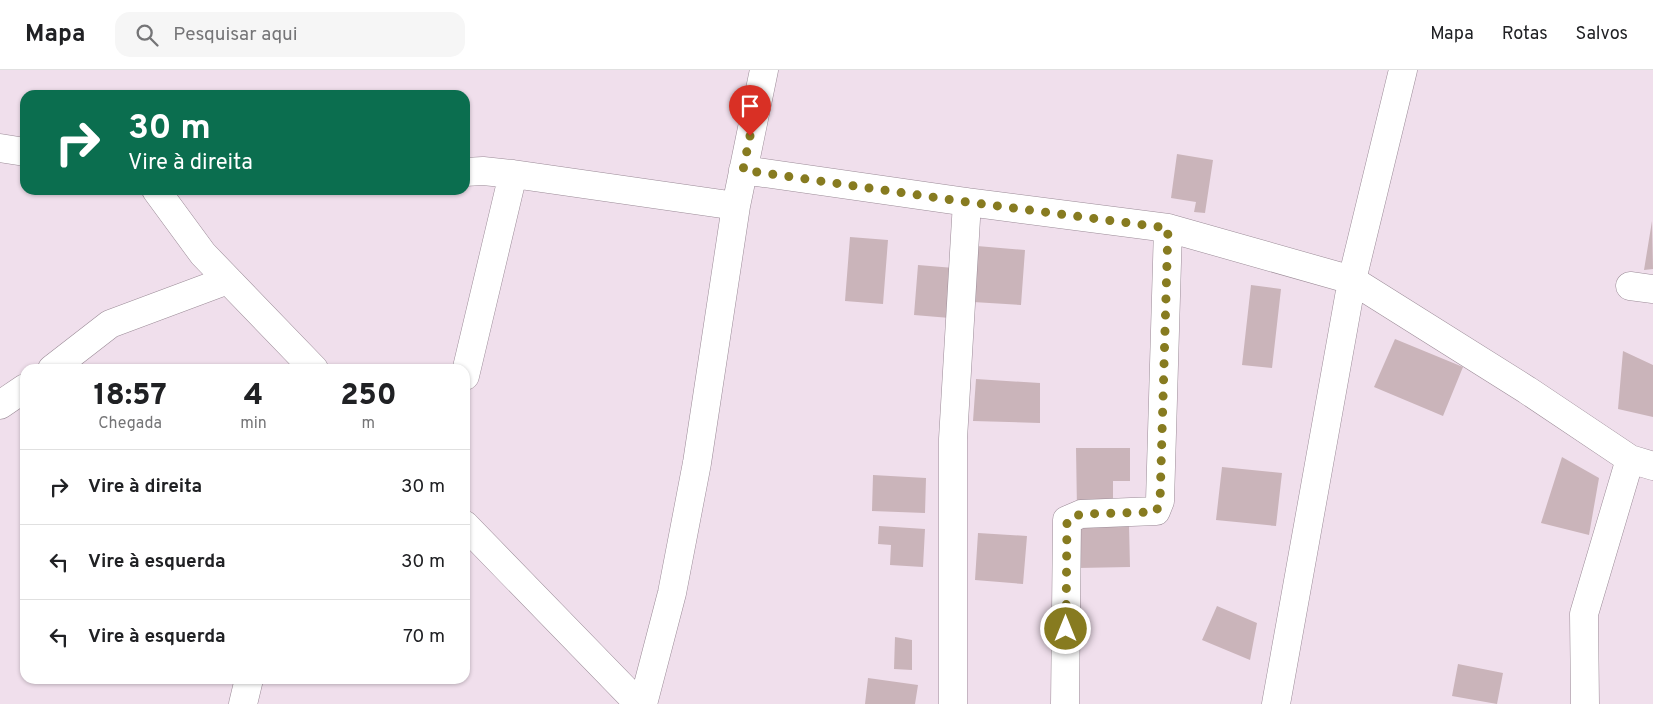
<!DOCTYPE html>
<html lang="pt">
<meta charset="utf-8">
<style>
body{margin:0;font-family:Overpass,sans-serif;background:#f6f6f6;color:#202124;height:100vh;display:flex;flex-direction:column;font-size:19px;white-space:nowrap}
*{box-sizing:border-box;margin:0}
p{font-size:16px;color:#757577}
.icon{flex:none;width:28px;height:28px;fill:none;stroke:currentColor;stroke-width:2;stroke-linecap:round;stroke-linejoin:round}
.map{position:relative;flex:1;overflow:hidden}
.details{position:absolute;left:20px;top:294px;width:450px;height:320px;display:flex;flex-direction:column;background:#fff;border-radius:15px;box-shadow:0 1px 4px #0004}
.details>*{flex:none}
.top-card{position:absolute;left:20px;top:20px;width:450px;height:105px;border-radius:15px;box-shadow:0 1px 4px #0004;background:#0b6e4f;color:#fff;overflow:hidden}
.pin{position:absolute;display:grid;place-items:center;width:42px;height:42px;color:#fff;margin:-51px -21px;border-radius:50% 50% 50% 0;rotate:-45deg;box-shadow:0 0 5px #0007}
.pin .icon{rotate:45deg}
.me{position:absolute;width:55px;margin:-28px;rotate:0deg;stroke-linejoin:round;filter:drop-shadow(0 0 4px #0008)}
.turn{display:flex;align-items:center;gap:18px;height:105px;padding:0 25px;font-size:22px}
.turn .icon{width:65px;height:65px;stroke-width:2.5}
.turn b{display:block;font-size:35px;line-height:42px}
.eta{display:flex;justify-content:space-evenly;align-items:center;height:85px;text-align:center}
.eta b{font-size:30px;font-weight:800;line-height:35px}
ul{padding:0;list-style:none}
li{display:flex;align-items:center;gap:15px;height:75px;padding:0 25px;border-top:1px solid #e0e0e0}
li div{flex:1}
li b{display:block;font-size:19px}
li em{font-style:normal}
header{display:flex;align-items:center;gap:30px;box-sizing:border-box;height:70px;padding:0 25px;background:#fff;border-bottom:1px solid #e0e0e0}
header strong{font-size:24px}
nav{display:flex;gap:28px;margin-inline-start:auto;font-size:18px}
.search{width:350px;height:45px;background:#f6f6f6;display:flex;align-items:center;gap:12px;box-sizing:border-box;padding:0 18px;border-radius:15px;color:#757577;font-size:19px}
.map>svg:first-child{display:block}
</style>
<header>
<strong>Mapa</strong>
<div class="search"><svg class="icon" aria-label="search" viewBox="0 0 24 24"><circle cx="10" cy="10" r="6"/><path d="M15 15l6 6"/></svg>Pesquisar aqui</div>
<nav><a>Mapa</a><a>Rotas</a><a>Salvos</a></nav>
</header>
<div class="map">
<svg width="1653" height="634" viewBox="0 0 1653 634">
<rect width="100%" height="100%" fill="#f0dfec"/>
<path fill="#cab4ba" d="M 1177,84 L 1213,90 L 1205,143 L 1194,142 L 1196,132 L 1171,128 Z
M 1652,151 L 1653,199 L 1644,200 Z
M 850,167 L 888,170 L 883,234 L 845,231 Z
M 977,176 L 1025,180 L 1021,235 L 973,232 Z
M 918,195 L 954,198 L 950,248 L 914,245 Z
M 1251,215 L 1281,219 L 1272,298 L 1242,295 Z
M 1395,269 L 1463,297 L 1443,346 L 1374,317 Z
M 1623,281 L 1653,295 L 1653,347 L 1618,339 Z
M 976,309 L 1040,313 L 1040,353 L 973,351 Z
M 1076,378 L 1130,378 L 1130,411 L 1113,411 L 1113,440 L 1077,440 Z
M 1562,387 L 1599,408 L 1589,465 L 1541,453 Z
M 1222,397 L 1282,403 L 1276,456 L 1216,450 Z
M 873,405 L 926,408 L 925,443 L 872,441 Z
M 1129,455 L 1130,497 L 1078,498 L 1077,456 Z
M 879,456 L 925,459 L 923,497 L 890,495 L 891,475 L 878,474 Z
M 978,463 L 1027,466 L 1023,514 L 975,510 Z
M 1217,536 L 1257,553 L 1250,590 L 1202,570 Z
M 895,567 L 912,570 L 912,600 L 894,599 Z
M 1458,594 L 1503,603 L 1497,634 L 1452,626 Z
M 868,608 L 918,615 L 915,634 L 865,634 Z"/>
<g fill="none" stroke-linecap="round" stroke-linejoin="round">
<g stroke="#9b8b97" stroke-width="29">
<path id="minor" d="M 0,78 L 25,82
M 743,100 L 967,132 L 1168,158 L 1352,210 L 1527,320 L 1630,389 L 1653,396
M 465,102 L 483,101 L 513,104 L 736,136
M 156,120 L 203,184 L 314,299
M 1630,216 L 1653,219
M 52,299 L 110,254 L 228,210
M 465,306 L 513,104
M 0,335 L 25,318
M 465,455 L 639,634
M 243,634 L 249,609
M 643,634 L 672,523 L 697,393 L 736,136 L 764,0
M 953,634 L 953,369 L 967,132
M 1065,634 L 1067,450 L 1081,444 L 1156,441 L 1160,431 L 1168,158
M 1276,634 L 1352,210 L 1403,0
M 1585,634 L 1584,544 L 1630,389"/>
</g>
<use href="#minor" stroke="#fff" stroke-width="28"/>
</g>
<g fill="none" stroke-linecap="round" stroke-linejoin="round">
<path stroke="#877b20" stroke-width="9" stroke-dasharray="0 16.2" d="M 750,66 L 743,100 L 967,132 L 1168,158 L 1160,432 L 1156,442 L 1081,444 L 1067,450 L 1066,559"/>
</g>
</svg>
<div class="pin" style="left:750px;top:66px;background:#d93025"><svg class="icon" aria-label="arrive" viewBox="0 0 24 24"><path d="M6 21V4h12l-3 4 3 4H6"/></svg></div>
<svg class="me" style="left:1066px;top:559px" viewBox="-20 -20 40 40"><circle r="17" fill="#877b20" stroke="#fff" stroke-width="3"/><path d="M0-11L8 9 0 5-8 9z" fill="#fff"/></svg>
<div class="top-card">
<div class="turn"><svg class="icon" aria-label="right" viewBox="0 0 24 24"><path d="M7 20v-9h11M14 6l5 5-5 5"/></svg><div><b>30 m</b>Vire à direita</div></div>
</div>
<section class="details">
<div class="eta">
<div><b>18:57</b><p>Chegada</p></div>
<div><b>4</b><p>min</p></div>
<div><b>250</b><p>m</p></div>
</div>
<ul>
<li><svg class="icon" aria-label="right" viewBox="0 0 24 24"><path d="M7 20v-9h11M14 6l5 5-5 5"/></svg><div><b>Vire à direita</b></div><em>30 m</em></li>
<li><svg class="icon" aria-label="left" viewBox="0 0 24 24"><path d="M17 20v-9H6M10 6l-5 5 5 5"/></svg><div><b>Vire à esquerda</b></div><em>30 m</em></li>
<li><svg class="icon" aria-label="left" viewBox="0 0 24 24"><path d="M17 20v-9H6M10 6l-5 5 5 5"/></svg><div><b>Vire à esquerda</b></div><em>70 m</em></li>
</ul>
</section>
</div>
